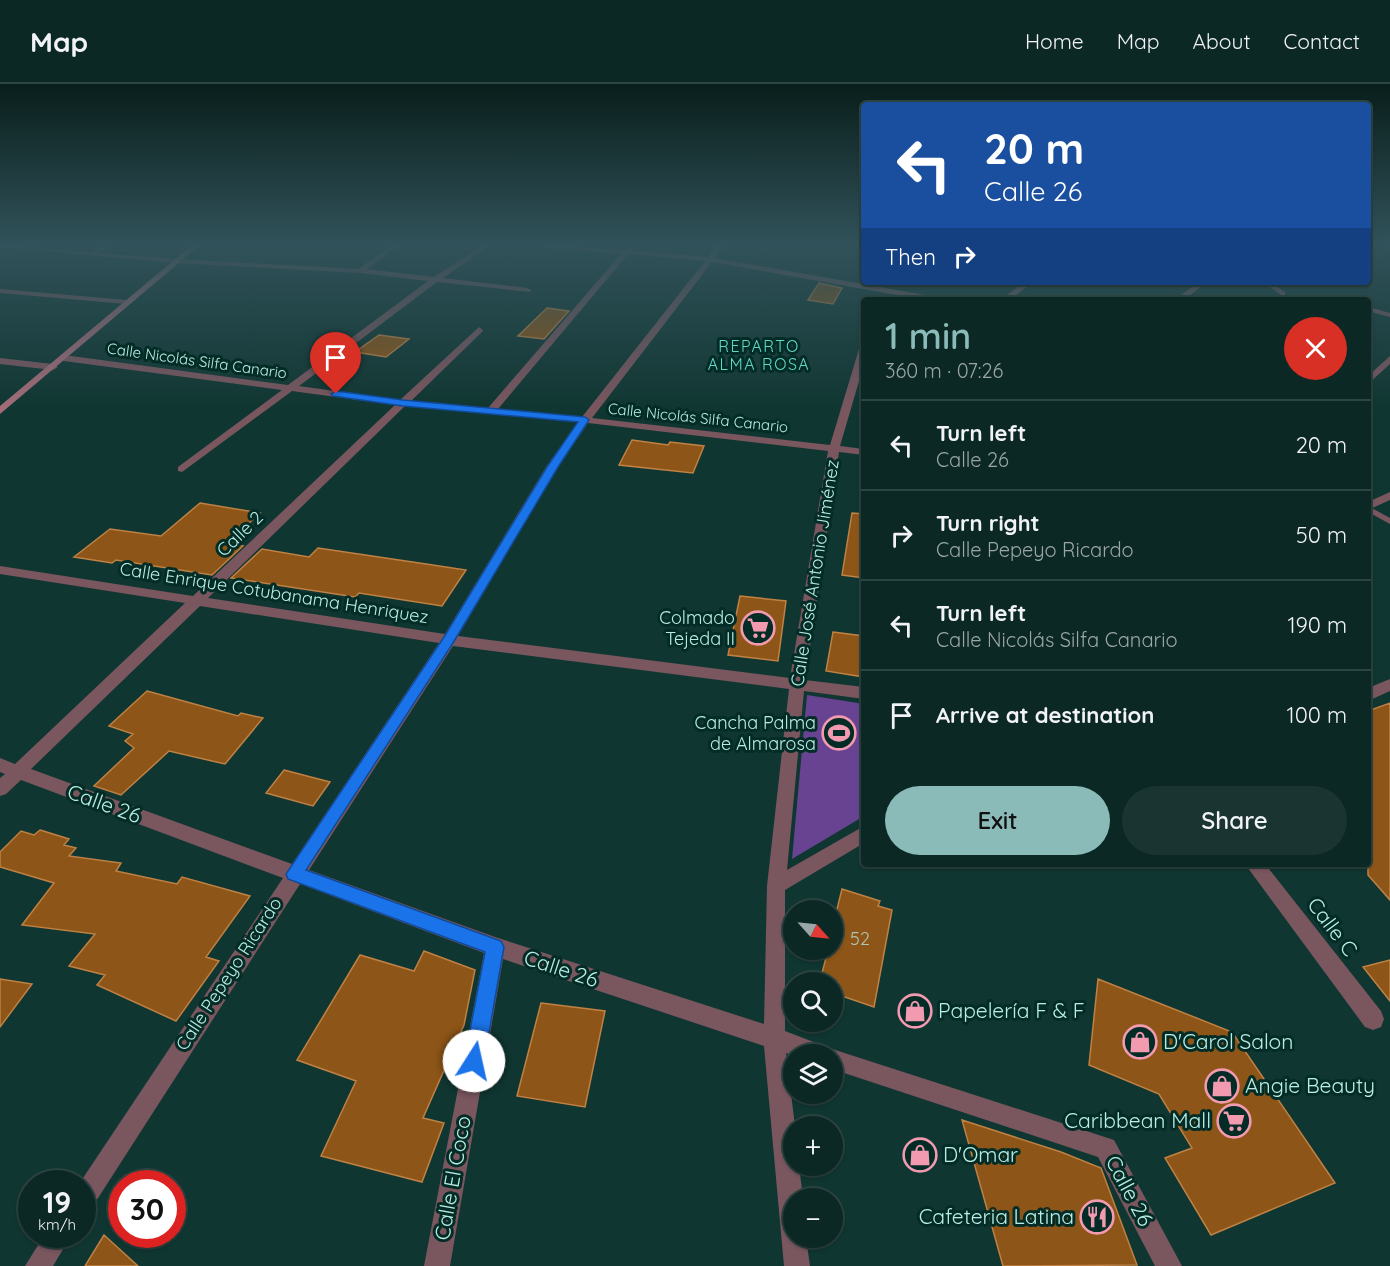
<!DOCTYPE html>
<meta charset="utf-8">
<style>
body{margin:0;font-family:Quicksand,sans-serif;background:#1a3432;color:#f1f3f6;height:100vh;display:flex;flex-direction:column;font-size:22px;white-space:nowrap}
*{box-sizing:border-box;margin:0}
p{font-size:20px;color:#9aa6a7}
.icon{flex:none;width:33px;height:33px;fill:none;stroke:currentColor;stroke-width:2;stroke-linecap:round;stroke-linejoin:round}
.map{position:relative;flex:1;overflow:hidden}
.sheet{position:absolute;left:861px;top:213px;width:510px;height:570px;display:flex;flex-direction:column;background:#0c2825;border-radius:6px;box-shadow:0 2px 4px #0004,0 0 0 2px #2c4442}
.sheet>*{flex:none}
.guide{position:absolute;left:861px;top:18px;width:510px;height:183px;border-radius:6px;box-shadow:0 2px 4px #0004,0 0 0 2px #2c4442;background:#1a4fa0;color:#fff;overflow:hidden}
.needle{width:39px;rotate:117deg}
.controls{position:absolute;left:783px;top:816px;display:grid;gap:12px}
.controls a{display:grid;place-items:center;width:60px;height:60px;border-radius:50%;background:#0c2825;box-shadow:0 2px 4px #0004,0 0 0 2px #2c4442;font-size:30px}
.speed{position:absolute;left:18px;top:1086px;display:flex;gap:12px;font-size:30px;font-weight:700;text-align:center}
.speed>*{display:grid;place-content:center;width:78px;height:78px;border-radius:50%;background:#0c2825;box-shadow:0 2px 4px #0004,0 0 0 2px #2c4442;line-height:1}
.speed small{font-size:15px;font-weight:400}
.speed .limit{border:9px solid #d22;background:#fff;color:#111}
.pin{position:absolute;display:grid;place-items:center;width:51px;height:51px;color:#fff;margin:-62px -26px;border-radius:50% 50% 50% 0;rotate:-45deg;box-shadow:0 0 6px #0007}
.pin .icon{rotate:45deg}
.me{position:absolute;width:66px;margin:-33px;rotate:10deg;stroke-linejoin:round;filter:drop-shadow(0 0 4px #0008)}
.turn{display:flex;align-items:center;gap:21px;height:126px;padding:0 24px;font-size:27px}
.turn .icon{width:78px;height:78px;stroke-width:2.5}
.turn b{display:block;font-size:42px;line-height:51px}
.then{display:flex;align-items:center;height:57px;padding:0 24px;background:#0003;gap:12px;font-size:22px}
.round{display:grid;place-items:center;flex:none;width:63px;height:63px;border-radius:32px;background:#1a3432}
.headline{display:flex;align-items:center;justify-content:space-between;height:102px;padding:0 24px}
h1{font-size:36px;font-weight:600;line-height:45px;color:#8bbbb9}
.primary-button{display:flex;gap:12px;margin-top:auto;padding:12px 24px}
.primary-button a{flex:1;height:69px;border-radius:36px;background:#8bbbb9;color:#111;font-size:24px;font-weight:600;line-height:69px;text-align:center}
.primary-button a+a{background:#1a3432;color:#f1f3f6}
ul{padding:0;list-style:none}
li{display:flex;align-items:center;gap:18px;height:90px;padding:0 24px;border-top:2px solid #2c4442}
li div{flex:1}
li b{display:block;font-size:22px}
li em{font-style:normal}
header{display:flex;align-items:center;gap:36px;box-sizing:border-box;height:84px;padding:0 30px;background:#0c2825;border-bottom:2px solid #2c4442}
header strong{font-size:28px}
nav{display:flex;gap:33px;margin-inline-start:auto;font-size:21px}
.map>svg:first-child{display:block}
</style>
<header>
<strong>Map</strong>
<nav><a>Home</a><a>Map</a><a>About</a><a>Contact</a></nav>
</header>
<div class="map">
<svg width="1390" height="1182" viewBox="0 0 1390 1182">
<rect width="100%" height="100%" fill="#103631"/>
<path fill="#684392" d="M 807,611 L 864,620 L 864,732 L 792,775 Z"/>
<path fill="#8d5517" stroke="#bf8144" stroke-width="1.5" d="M 819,199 L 842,204 L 833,220 L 808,216 Z
M 547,224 L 569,227 L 544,255 L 518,252 Z
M 379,251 L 409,255 L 386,273 L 355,268 Z
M 632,356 L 668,361 L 670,358 L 704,362 L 693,389 L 619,381 Z
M 200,419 L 260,429 L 235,452 L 241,453 L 233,460 L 243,462 L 212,491 L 116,476 L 112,479 L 74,473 L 110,445 L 161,452 Z
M 852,429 L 864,430 L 864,494 L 842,491 Z
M 318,464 L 426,480 L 466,486 L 442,522 L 359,509 L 355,513 L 231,494 L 262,465 L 309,473 Z
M 740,512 L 786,517 L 778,577 L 728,571 Z
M 833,548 L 864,552 L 864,593 L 826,587 Z
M 147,607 L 238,632 L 241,629 L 263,634 L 225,680 L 169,667 L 121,711 L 94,702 L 134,664 L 125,657 L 133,650 L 109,642 Z
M 1390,619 L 1390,816 L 1368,791 L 1368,627 Z
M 284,686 L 330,698 L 313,722 L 266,709 Z
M 40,746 L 69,755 L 64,761 L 76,764 L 69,772 L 121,779 L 116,787 L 177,800 L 182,793 L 250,812 L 206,873 L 219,877 L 176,937 L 97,901 L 105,891 L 69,882 L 95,850 L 22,841 L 54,799 L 0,783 L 0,768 L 21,747 L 34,751 Z
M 842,805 L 880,817 L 878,822 L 892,826 L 874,923 L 836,910 L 838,899 L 821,893 L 828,866 L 832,866 L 832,845 Z
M 424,867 L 475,886 L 464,941 L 423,1034 L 444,1039 L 422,1098 L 321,1072 L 356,997 L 297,976 L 360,871 L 414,887 Z
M 1390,876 L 1390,917 L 1363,883 Z
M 0,895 L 32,900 L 0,943 Z
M 1098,895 L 1232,948 L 1335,1099 L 1211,1151 L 1165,1074 L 1192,1064 L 1159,1010 L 1089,981 Z
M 541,919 L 605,927 L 585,1023 L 517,1012 Z
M 962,1036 L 1061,1068 L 1101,1084 L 1137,1181 L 1003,1182 Z
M 104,1151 L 138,1182 L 85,1182 Z"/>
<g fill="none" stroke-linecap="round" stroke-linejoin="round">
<path fill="#7a565f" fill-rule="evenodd" d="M 34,161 L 41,161 L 29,165 L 29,163 Z
M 105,161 L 112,161 L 94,170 L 89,169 Z
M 1263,198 L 1270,198 L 1285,208 L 1285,214 L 1281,214 L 1280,210 Z
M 0,205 L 127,216 L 130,218 L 127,220 L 0,209 Z
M 1368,223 L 1390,229 L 1390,233 L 1368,227 Z
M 1368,422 L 1390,434 L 1390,440 L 1368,428 Z"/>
<path fill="#7a565f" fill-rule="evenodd" d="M 0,161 L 176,175 L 358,185 L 392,161 L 399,161 L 367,185 L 434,193 L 483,161 L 491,161 L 443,194 L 527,204 L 531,206 L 530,208 L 437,198 L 299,302 L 400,316 L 479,243 L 483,246 L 482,248 L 411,317 L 488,324 L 621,170 L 542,163 L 539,161 L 625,166 L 629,163 L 632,166 L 708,173 L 717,161 L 724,161 L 715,174 L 942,214 L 943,216 L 925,216 L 712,178 L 592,334 L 830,361 L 859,265 L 864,262 L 864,280 L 840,362 L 864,365 L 864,371 L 839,368 L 805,596 L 864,603 L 864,615 L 804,607 L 787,786 L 864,742 L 864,759 L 785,806 L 785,947 L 829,964 L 1114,1056 L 1182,1182 L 1155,1182 L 1098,1073 L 832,985 L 832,970 L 794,972 L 786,969 L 795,1042 L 794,1082 L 799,1082 L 803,1114 L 794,1114 L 794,1154 L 806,1154 L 810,1182 L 784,1182 L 764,962 L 503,875 L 450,1182 L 424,1182 L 484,869 L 300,800 L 91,1125 L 82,1128 L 82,1100 L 79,1100 L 283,794 L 21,696 L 6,710 L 0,712 L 0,694 L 5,690 L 0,688 L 0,674 L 15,680 L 185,519 L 0,490 L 0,482 L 193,512 L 395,321 L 292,307 L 182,388 L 178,387 L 178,383 L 282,306 L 64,277 L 59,274 L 64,271 L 288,301 L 428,197 L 360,189 L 176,179 L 0,163 ZM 628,170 L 705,177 L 582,333 L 498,325 ZM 405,322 L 578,338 L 546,383 L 445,550 L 208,514 ZM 588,339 L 828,367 L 790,594 L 458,552 L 558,383 ZM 200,522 L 439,559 L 292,780 L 31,685 ZM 453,562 L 789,605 L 767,802 L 764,940 L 495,853 L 309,786 Z
M 1024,198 L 1033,198 L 1010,216 L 1001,216 Z
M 1199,198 L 1208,198 L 1183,216 L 1174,216 Z
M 1390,272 L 1390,280 L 1368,300 L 1368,292 Z
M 0,274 L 53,280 L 58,283 L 53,286 L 0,280 Z
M 1390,408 L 1390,416 L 1368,426 L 1368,418 Z
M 1390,595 L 1390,607 L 1368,617 L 1368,604 Z
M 1245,780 L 1265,780 L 1381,927 L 1384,935 L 1381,943 L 1373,946 L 1365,943 Z
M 45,1150 L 72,1150 L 53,1182 L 25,1182 Z"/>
<path fill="#a46c79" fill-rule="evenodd" d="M 192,161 L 200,161 L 0,330 L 0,322 Z"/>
</g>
<linearGradient id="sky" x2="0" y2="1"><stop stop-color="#091e1b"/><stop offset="0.49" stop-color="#31525a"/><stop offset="1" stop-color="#31525a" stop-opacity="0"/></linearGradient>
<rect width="1390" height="326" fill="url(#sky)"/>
<path fill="#1a73e8" stroke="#114b97" stroke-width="1.5" d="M 336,307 L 403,316 L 585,333 L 589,336 L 558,383 L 453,559 L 306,786 L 501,857 L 504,863 L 484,977 L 481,984 L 474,987 L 467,984 L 464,977 L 485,868 L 288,795 L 286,790 L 444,553 L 547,383 L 578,338 L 403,322 L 333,312 L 331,310 Z"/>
<defs>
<g id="supermarket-ring" transform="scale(1.725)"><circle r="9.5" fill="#042c27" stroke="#f29ab0" stroke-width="1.5"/><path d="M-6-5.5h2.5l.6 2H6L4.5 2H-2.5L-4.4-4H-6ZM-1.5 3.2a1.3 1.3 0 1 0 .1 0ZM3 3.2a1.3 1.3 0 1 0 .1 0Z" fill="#f29ab0"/></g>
<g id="stadium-ring" transform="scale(1.725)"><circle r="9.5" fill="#042c27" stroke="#f29ab0" stroke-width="1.5"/><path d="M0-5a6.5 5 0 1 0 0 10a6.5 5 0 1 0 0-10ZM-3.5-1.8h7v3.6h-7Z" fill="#f29ab0"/></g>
<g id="shop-ring" transform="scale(1.725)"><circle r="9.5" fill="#042c27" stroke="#f29ab0" stroke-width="1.5"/><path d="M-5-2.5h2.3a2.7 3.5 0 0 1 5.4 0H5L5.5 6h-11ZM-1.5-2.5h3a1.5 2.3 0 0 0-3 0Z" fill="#f29ab0"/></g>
<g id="restaurant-ring" transform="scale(1.725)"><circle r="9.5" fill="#042c27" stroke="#f29ab0" stroke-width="1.5"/><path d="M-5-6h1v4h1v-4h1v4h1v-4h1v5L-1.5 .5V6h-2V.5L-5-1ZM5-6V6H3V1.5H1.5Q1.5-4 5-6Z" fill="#f29ab0"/></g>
</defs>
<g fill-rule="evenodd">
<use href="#supermarket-ring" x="758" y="544"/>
<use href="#stadium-ring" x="839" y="649"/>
<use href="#shop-ring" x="915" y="927"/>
<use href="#shop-ring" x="1140" y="958"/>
<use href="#shop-ring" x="1222" y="1002"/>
<use href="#supermarket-ring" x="1234" y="1037"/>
<use href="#shop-ring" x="920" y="1071"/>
<use href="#restaurant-ring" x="1097" y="1133"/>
</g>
<g text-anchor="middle" stroke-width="6" stroke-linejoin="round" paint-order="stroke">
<g font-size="15" fill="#b9ede4" stroke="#042c27">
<text transform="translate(197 277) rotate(8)" y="5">Calle Nicolás Silfa Canario</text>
<text transform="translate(698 334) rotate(6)" y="5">Calle Nicolás Silfa Canario</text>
</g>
<g font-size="16" letter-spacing="1.5" fill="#62d7c7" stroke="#042c27">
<text x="759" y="268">REPARTO<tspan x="759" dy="18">ALMA ROSA</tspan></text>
</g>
<g font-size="18" fill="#b9ede4" stroke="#042c27">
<text transform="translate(240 450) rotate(-44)" y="6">Calle 2</text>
<text transform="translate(815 489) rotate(-81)" y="6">Calle José Antonio Jiménez</text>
<text transform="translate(274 509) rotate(9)" y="6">Calle Enrique Cotubanama Henriquez</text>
<text transform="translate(229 890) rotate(-57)" y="6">Calle Pepeyo Ricardo</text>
</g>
<g font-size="18" fill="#b9ede4" stroke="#042c27" text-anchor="end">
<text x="735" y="540">Colmado<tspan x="735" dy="21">Tejeda II</tspan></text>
<text x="816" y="645">Cancha Palma<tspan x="816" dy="21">de Almarosa</tspan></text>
</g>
<g font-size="18" fill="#aec7b1">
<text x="860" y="861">52</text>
</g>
<g font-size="21" fill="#b9ede4" stroke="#042c27">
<text transform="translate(104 720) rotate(20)" y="7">Calle 26</text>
<text transform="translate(1332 843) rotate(53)" y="7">Calle C</text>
<text transform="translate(561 885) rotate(18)" y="7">Calle 26</text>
<text transform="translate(453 1094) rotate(-80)" y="7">Calle El Coco</text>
<text transform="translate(1129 1107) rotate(62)" y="7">Calle 26</text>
</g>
<g font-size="21" fill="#b9ede4" stroke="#042c27" text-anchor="start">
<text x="938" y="934">Papelería F &amp; F</text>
<text x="1163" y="965">D'Carol Salon</text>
<text x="1245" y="1009">Angie Beauty</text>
<text x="1211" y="1044" text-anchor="end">Caribbean Mall</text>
<text x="943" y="1078">D'Omar</text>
<text x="1074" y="1140" text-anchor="end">Cafeteria Latina</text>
</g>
</g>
</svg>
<div class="controls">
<a><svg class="needle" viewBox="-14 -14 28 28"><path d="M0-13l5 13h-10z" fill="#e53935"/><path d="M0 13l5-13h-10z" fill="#9aa6a7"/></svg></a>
<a><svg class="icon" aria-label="search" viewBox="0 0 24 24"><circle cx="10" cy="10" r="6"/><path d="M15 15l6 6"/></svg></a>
<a><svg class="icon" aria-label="layers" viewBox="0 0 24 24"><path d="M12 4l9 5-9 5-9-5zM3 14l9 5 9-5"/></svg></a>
<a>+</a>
<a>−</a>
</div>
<div class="speed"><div>19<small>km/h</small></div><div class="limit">30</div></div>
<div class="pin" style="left:336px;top:310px;background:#d93025"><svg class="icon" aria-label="arrive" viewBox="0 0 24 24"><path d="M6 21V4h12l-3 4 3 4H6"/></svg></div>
<svg class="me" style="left:474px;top:977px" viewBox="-20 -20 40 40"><circle r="19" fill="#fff"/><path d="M0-13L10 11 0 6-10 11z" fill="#1a73e8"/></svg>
<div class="guide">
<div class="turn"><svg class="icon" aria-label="left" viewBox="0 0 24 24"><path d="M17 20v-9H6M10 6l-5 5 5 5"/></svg><div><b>20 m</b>Calle 26</div></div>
<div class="then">Then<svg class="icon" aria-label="right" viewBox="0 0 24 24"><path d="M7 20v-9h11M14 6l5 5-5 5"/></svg></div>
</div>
<section class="sheet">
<div class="headline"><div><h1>1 min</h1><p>360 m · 07:26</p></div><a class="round" style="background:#d93025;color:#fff"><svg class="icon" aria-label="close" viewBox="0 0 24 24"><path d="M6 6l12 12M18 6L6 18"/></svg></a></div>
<ul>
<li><svg class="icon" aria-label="left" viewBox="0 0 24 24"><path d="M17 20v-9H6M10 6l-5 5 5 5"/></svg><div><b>Turn left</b><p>Calle 26</p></div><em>20 m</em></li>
<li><svg class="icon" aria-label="right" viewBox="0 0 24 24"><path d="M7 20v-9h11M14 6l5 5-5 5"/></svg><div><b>Turn right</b><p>Calle Pepeyo Ricardo</p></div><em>50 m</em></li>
<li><svg class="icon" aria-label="left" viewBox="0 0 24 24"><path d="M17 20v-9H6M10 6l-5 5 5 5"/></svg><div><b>Turn left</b><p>Calle Nicolás Silfa Canario</p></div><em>190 m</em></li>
<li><svg class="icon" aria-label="arrive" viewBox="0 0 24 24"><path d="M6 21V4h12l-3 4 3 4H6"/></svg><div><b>Arrive at destination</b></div><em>100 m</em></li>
</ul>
<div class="primary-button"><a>Exit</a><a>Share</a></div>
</section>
</div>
